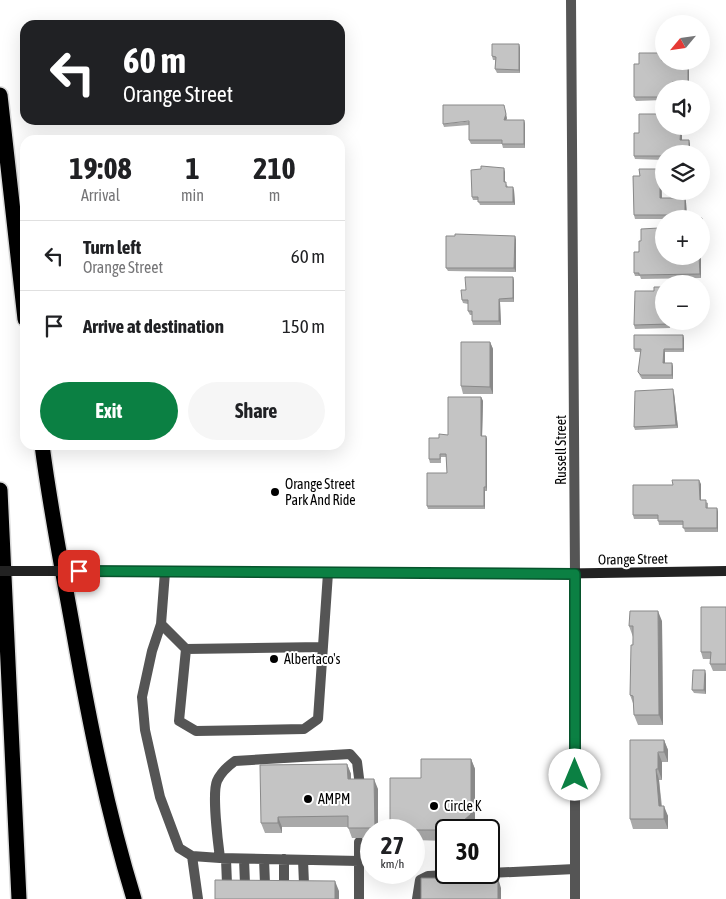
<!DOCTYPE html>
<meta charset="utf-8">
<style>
body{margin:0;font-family:"Asap Condensed",sans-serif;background:#f6f6f6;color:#202124;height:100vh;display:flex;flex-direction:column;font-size:19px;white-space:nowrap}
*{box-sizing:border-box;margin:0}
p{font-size:16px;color:#757577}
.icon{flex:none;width:28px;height:28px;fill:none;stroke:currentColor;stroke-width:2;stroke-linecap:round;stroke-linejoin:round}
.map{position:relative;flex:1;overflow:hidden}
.sheet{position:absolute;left:20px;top:135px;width:325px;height:315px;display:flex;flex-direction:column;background:#fff;border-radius:15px;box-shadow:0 5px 20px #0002}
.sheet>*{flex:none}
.hud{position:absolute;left:20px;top:20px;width:325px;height:105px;border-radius:15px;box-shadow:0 5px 20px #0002;background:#202124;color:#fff;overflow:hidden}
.needle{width:32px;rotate:241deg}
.tools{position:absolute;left:655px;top:15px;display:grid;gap:10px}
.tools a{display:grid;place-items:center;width:55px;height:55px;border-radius:50%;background:#fff;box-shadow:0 5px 20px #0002;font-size:25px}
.speed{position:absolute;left:360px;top:819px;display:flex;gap:10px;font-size:25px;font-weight:700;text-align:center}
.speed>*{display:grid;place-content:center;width:65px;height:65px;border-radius:50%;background:#fff;box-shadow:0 5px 20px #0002;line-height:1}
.speed small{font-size:12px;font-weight:400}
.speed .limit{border:2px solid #111;border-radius:8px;background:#fff;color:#111}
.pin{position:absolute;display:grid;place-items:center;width:42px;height:42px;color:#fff;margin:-21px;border-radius:10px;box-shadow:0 2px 8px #0006}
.me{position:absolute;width:55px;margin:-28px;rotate:0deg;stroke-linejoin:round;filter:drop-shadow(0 0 4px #0008)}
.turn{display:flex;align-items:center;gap:18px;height:105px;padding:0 20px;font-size:22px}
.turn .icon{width:65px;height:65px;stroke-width:2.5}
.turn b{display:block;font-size:35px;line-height:42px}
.eta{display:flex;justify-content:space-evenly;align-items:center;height:85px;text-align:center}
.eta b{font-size:30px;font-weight:700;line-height:35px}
.cta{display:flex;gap:10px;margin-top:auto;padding:10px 20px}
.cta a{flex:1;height:58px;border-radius:30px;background:#0b8043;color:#fff;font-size:20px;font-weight:700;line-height:58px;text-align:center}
.cta a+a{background:#f6f6f6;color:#202124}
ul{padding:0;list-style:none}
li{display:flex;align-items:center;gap:15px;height:70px;padding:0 20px;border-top:1px solid #e0e0e0}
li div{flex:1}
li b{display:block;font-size:19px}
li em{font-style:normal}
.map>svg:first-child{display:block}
</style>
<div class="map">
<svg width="726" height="899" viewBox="0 0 726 899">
<rect width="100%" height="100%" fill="#fff"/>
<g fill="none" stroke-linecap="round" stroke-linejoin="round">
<g stroke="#dbdbdb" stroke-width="18">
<path id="highway" d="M 0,95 L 25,319
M 42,445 C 50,507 62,568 73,629 C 89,720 107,811 134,899
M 0,490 L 19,899"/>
</g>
<path stroke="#555" stroke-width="10" d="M 165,572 L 161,624 L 152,651 L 142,697 L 145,730 L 160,797 L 179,848 L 192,856 L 220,858 C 218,843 212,793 217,781 C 221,772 228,766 235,761 L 350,754 L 357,762 L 360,786
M 161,624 L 186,649 L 323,647
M 186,649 L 179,721 L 196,731 L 304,729 L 318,719 L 328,573
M 359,842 L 359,899
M 192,856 L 198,899
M 220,858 L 359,861
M 226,859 L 227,884
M 244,859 L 245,884
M 264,859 L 265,884
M 284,859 L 284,884
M 303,860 L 304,884
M 417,899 L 420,880 L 428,876 L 575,869"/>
<path stroke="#555" stroke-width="10" d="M 571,0 L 575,574 L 575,899"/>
<path stroke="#222" stroke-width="10" d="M 99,571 L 537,574 L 726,571"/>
<use href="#highway" stroke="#000" stroke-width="15"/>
<path stroke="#222" stroke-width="10" d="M 0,571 L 99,571"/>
</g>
<path fill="#a9a9a9" d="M 519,44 L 520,48 L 520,73 L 497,73 L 495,69 L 495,60 L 493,60 L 492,56 Z
M 663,56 L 663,61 L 675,61 L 677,68 L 688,68 L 689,71 L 689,86 L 673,86 L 673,89 L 664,89 L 664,100 L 636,101 L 634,97 L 639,64 Z
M 507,118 L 506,120 L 524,120 L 525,124 L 525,148 L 503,148 L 502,144 L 471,144 L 469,140 L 469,125 L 444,127 L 443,124 Z
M 686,126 L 686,133 L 682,133 L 682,140 L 690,144 L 690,154 L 664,154 L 664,160 L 635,159 L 634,156 L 639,133 Z
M 639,169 L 660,169 L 661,172 L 662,198 L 685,198 L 686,202 L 687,218 L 702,218 L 703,222 L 703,241 L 701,241 L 701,219 L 635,219 L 634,215 L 633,176 L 640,176 Z
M 505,172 L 505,182 L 508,187 L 514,190 L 515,205 L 480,205 L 478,200 L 473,200 L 472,197 Z
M 659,228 L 660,235 L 701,256 L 701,278 L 641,279 L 640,276 L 635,276 L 634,273 L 641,241 Z
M 455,236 L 515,236 L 516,240 L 516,272 L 448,271 L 446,268 Z
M 513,277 L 514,281 L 514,302 L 500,302 L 501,325 L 473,325 L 472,321 L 472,315 L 470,315 L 468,311 L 468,304 L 463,303 L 462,300 L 466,290 Z
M 670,321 L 670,328 L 635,329 L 634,325 Z
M 683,335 L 684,339 L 684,352 L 665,352 L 665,363 L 672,363 L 673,367 L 673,379 L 642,379 L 640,376 L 638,372 L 641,352 L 635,352 L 634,349 Z
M 490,342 L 493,349 L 493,394 L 463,394 L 461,386 Z
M 674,393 L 678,428 L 635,430 L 634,427 Z
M 481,397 L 483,401 L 482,436 L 486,436 L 487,439 L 487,491 L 485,491 L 485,509 L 428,509 L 427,506 L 447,473 L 446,457 L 441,457 L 441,463 L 430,463 L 429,459 L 439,438 L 448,435 Z
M 701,484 L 701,500 L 708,503 L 708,508 L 717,508 L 718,512 L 718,532 L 685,532 L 683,525 L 659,525 L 658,519 L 634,519 L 633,515 L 673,485 Z
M 726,607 L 726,671 L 713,671 L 710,664 L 711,659 L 703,659 L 701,652 Z
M 662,621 L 663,725 L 638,725 L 634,715 L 634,706 L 630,695 L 633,637 L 629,626 Z
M 706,674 L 706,694 L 694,693 L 692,690 Z
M 664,740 L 668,750 L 668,762 L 662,762 L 662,780 L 659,780 L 662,806 L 668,816 L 668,829 L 633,829 L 630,819 Z
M 471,759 L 475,769 L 475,824 L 446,830 L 446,841 L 414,840 L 414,830 L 392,830 L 390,825 L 421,778 Z
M 347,764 L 351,774 L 351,779 L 378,789 L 378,830 L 371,830 L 371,838 L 352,838 L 348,827 L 282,827 L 282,833 L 265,833 L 261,823 Z"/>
<path fill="#898989" d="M 519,44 L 520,48 L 520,73 L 519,70 Z
M 688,68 L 689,71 L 689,86 L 688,82 Z
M 505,109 L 507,118 L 505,124 L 504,120 Z
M 524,120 L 525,124 L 525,148 L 524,144 Z
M 681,129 L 682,133 L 682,144 L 680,140 Z
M 689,140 L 690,144 L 690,154 L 689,154 Z
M 504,168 L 505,172 L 505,186 L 504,182 Z
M 660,169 L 661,172 L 662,202 L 660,198 Z
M 513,187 L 514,190 L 515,205 L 513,202 Z
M 685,198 L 686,202 L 687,218 L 685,215 Z
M 702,218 L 703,222 L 703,241 L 702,238 Z
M 515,236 L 516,240 L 516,272 L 514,268 Z
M 699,256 L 701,256 L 701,278 L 700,274 Z
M 513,277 L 514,281 L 514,302 L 513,298 Z
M 499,299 L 500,302 L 501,325 L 499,321 Z
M 683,335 L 684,339 L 684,352 L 683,349 Z
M 490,342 L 493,349 L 493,394 L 490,387 Z
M 664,349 L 665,352 L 665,367 L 663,363 Z
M 672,363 L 673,367 L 673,379 L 672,375 Z
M 673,389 L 674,393 L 678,428 L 676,425 Z
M 481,397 L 483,401 L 482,439 L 481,436 Z
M 486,436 L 487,439 L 487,491 L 486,487 Z
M 699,480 L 701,484 L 701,503 L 700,500 Z
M 484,487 L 485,491 L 485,509 L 484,506 Z
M 717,508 L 718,512 L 718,532 L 717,528 Z
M 658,611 L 662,621 L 663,725 L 659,715 Z
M 705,670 L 706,674 L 706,694 L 704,690 Z
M 664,740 L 668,750 L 668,762 L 664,752 Z
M 658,752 L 662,762 L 662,780 L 658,769 Z
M 471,759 L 475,769 L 475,824 L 468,830 L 453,830 Z
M 347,764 L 351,774 L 351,790 L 348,779 Z
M 656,769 L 659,780 L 662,816 L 659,806 Z
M 374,779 L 378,789 L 378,830 L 376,830 L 375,828 Z
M 664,806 L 668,816 L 668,829 L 664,819 Z
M 278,817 L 282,827 L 282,833 L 278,823 Z
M 498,878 L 501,888 L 501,899 L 498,899 Z
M 335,881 L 339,891 L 339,899 L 335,899 Z"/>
<path fill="#c4c4c4" stroke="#898989" d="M 492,44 L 519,44 L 519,70 L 495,69 L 496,57 L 492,56 Z
M 639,53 L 662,53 L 662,61 L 675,61 L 675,68 L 688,68 L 688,82 L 672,82 L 672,89 L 664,89 L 664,97 L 634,97 L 634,64 L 639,64 Z
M 443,105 L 504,105 L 506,114 L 504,120 L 524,120 L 524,144 L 502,144 L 502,140 L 469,140 L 469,121 L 443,124 Z
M 639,114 L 664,114 L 664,126 L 685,126 L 685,129 L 681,129 L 680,140 L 689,140 L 689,154 L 664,154 L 664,156 L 634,156 L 634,133 L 639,133 Z
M 481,166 L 504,168 L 504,182 L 506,182 L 506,187 L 513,187 L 513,202 L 478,202 L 478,197 L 472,197 L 471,170 L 481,169 Z
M 639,169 L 660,169 L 660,198 L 685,198 L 685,215 L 634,215 L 633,176 L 640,176 Z
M 681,218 L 702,218 L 702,238 L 701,238 L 701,219 Z
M 659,228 L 659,235 L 664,235 L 664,256 L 699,256 L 700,274 L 639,275 L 639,273 L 634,273 L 634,252 L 639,252 L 639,241 L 641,241 L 641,229 Z
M 455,234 L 515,236 L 514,268 L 446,268 L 446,236 L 455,236 Z
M 465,277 L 513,277 L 513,298 L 499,299 L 499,321 L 472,321 L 472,311 L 468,311 L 468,300 L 462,300 L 461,290 L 466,290 Z
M 654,287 L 664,287 L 664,321 L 669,321 L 669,324 L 634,325 L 635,291 L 654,291 Z
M 634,335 L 683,335 L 683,349 L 664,349 L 663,363 L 672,363 L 672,375 L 641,375 L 638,372 L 641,349 L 634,349 Z
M 461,342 L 490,342 L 490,387 L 461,386 Z
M 673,389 L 676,425 L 634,427 L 635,391 Z
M 448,397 L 481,397 L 481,436 L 486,436 L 486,487 L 484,487 L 484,506 L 427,506 L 427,473 L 447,473 L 446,454 L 440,454 L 440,459 L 429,459 L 429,438 L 439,438 L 439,434 L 448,435 Z
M 672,480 L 699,480 L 700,500 L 706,500 L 706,508 L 717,508 L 717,528 L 683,528 L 683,521 L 658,521 L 658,515 L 633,515 L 633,485 L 673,485 Z
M 701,607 L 726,607 L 726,664 L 710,664 L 711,652 L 701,652 Z
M 630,611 L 658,611 L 659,715 L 634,715 L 633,696 L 630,695 L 631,645 L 633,645 L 633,626 L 629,626 Z
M 693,670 L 705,670 L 704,690 L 692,690 Z
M 630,740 L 664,740 L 664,752 L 658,752 L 658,769 L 656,769 L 659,806 L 664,806 L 664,819 L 630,819 Z
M 421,759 L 471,759 L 471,814 L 453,830 L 410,830 L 410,825 L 390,825 L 390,778 L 421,778 Z
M 347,764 L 348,779 L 374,779 L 375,828 L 348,828 L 348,816 L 278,817 L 278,823 L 261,823 L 260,765 Z
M 421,878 L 498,878 L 498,899 L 421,899 Z
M 215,880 L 335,881 L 335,899 L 215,899 Z"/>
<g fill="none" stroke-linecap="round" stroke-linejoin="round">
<g stroke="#07532c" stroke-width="12">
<path id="route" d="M 79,571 L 575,574 L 575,775"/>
</g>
<use href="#route" stroke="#0b8043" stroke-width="9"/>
</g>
<g fill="#000" stroke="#fff" stroke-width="2">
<circle cx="275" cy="492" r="5"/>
<circle cx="274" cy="659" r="5"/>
<circle cx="308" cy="799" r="5"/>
<circle cx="434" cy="806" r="5"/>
</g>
<g text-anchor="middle" stroke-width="4" stroke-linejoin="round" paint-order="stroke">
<g font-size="14" fill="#000" stroke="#fff">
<text transform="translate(561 450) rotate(-90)" y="5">Russell Street</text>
<text transform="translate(633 559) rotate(-1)" y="5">Orange Street</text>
</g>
<g font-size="14" fill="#000" stroke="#fff" text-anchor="start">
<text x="285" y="489">Orange Street<tspan x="285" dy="16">Park And Ride</tspan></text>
<text x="284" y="664">Albertaco's</text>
<text x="318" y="804">AMPM</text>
<text x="444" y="811">Circle K</text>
</g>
</g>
</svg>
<div class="tools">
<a><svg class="needle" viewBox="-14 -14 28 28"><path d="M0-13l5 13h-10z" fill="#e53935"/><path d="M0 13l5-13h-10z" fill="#757577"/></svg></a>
<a><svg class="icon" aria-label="sound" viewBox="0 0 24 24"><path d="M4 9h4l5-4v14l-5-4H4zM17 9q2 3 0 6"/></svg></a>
<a><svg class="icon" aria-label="layers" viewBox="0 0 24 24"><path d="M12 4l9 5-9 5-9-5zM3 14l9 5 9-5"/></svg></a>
<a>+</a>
<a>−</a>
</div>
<div class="speed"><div>27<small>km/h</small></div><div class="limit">30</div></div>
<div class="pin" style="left:79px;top:571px;background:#d93025"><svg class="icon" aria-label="arrive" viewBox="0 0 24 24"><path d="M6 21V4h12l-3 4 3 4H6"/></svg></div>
<svg class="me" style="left:575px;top:775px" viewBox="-20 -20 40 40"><circle r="19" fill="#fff"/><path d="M0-13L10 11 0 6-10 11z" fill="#0b8043"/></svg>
<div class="hud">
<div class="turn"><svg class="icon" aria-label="left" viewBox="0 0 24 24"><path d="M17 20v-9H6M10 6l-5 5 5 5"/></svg><div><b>60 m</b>Orange Street</div></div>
</div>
<section class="sheet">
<div class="eta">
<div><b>19:08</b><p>Arrival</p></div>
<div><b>1</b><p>min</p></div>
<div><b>210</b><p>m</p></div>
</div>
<ul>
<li><svg class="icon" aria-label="left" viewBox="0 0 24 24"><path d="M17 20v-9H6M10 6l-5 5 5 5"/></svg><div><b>Turn left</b><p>Orange Street</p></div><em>60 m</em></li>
<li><svg class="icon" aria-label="arrive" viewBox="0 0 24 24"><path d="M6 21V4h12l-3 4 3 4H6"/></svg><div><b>Arrive at destination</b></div><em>150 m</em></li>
</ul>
<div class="cta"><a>Exit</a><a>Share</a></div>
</section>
</div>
